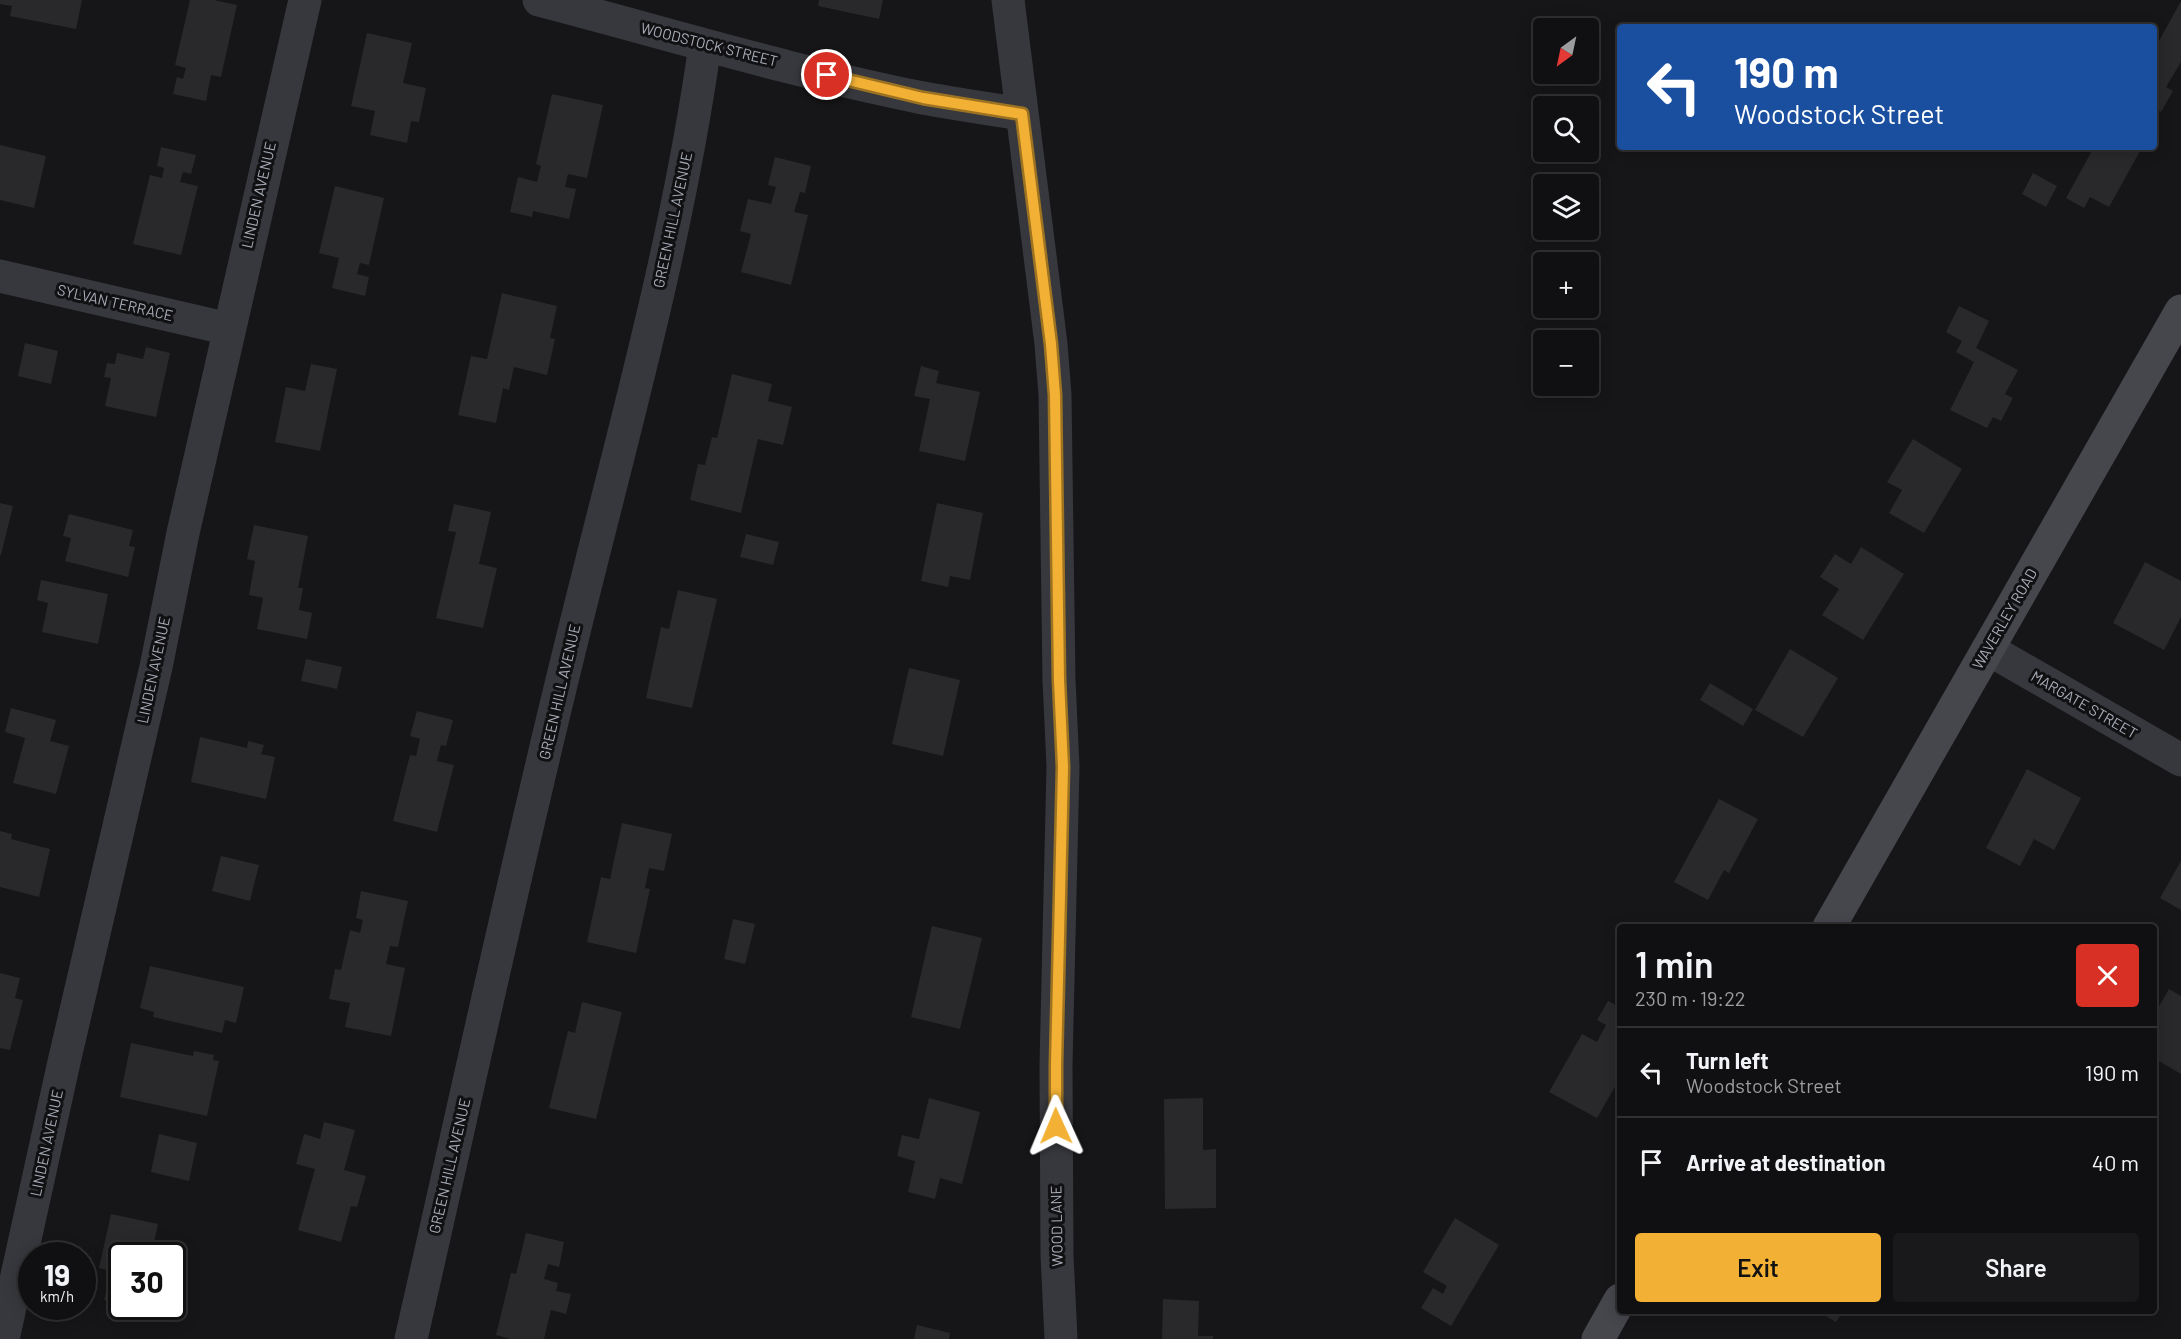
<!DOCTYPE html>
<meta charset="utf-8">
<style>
body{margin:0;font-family:Barlow,sans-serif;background:#19191b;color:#f1f3f6;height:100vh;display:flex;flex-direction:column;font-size:22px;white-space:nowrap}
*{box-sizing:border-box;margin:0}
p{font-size:20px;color:#9c9d9f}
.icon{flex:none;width:33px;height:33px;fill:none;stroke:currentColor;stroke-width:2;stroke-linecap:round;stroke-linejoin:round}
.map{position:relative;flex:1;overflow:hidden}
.sheet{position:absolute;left:1617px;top:924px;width:540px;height:390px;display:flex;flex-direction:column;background:#101012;border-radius:6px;box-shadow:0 3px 15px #0003,0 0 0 2px #303032}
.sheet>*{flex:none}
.top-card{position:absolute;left:1617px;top:24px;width:540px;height:126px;border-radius:6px;box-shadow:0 3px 15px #0003,0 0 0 2px #303032;background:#1a4fa0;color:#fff;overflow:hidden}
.needle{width:39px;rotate:213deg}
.buttons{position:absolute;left:1533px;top:18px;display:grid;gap:12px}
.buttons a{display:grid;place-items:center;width:66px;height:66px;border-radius:6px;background:#101012;box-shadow:0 3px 15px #0003,0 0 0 2px #303032;font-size:30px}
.speed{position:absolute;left:18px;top:1242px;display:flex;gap:12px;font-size:30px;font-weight:700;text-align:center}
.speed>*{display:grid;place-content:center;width:78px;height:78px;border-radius:50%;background:#101012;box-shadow:0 3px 15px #0003,0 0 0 2px #303032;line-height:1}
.speed small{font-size:15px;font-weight:400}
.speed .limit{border:3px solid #111;border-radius:9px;background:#fff;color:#111}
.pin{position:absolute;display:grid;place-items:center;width:51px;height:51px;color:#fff;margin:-26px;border:3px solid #fff;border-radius:50%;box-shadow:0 2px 6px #0007}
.me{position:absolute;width:66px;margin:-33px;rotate:359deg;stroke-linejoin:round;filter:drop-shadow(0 0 4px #0008)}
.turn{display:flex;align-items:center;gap:21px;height:126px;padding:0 18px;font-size:27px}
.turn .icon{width:78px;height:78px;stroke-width:2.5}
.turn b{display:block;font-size:42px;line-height:51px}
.round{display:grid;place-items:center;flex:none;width:63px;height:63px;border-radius:6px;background:#19191b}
.summary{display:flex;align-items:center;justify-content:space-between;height:102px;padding:0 18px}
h1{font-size:36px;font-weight:600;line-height:45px}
.cta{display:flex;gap:12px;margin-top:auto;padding:12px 18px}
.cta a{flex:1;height:69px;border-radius:6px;background:#f2b134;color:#111;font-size:24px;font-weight:600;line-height:69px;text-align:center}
.cta a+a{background:#19191b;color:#f1f3f6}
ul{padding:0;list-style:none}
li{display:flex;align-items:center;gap:18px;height:90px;padding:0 18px;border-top:2px solid #303032}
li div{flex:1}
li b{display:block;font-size:22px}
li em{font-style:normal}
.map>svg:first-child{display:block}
</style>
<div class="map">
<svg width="2181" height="1339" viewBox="0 0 2181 1339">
<rect width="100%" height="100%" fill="#161618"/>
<path fill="#29292c" d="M 0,0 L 82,0 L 76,29 L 10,16 L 12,6 L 0,4 Z
M 190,0 L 214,0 L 237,5 L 221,77 L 211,75 L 206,101 L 173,94 L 177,77 L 183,79 L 186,68 L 175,65 Z
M 819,0 L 883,0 L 879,19 L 818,6 Z
M 2181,1 L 2181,62 L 2166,87 L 2173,91 L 2161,112 L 2154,108 L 2154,50 Z
M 367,33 L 412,43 L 403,83 L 426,88 L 419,122 L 411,121 L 407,143 L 370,135 L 375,111 L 351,106 Z
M 552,94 L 603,105 L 587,178 L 568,174 L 565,187 L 576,189 L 569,219 L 533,211 L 532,217 L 510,212 L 518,177 L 537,182 L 541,166 L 536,164 Z
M 0,145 L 46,156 L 34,208 L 0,200 Z
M 161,147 L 196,155 L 191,174 L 183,172 L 180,182 L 198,186 L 181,255 L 133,244 L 150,175 L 162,178 L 164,168 L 157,166 Z
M 2094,147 L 2132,147 L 2140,151 L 2109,207 L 2090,197 L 2084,208 L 2066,198 Z
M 775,157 L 811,166 L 805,193 L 800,192 L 794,212 L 808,215 L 791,285 L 741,272 L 751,234 L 740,231 L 748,199 L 771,204 L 776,187 L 768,185 Z
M 2033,173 L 2057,186 L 2046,207 L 2022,194 Z
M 335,186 L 384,198 L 369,265 L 360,263 L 357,274 L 369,277 L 365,296 L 332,288 L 339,258 L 319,253 Z
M 502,293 L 557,306 L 550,338 L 555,339 L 547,375 L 514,367 L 509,390 L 503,388 L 496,423 L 458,415 L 471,356 L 487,359 Z
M 1959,306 L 1989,321 L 1976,348 L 2018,370 L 2005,394 L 2013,398 L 2001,421 L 1993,417 L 1987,428 L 1950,410 L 1974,362 L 1956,352 L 1962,341 L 1946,332 Z
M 25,343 L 58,351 L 51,384 L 18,376 Z
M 146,347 L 170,353 L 156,417 L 105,406 L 111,378 L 104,377 L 107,363 L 115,364 L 117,353 L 143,359 Z
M 311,364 L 337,369 L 320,451 L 275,442 L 286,387 L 305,391 Z
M 921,366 L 939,371 L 936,383 L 980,392 L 965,461 L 919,451 L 930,399 L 914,396 Z
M 732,374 L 772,384 L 768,401 L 792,407 L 783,445 L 758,439 L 741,513 L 690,500 L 698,464 L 705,465 L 712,437 L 717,438 Z
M 1913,439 L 1962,469 L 1924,533 L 1889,513 L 1902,490 L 1887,482 Z
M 0,503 L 13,506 L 1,555 L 0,555 Z
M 937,503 L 983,513 L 970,580 L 950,576 L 948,587 L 921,581 Z
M 454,504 L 491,512 L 479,564 L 497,568 L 483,628 L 436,618 L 456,532 L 448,531 Z
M 69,514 L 133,530 L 129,546 L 135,547 L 128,577 L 65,561 L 71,538 L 63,536 Z
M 254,525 L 308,536 L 298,588 L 303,588 L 299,610 L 312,613 L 307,639 L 257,629 L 263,598 L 249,595 L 255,561 L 247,559 Z
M 746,534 L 779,542 L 773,565 L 740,557 Z
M 1861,547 L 1904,574 L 1863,640 L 1822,615 L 1839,589 L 1820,577 L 1835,554 L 1851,564 Z
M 2145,562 L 2181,581 L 2181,617 L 2164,650 L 2113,623 Z
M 41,580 L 108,594 L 98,644 L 42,632 L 48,603 L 37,600 Z
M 678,590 L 717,599 L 692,708 L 646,698 L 661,627 L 669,629 Z
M 1790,649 L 1838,678 L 1803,737 L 1755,710 Z
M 306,659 L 342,667 L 337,689 L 301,681 Z
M 909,668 L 960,680 L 943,756 L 892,744 Z
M 1710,683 L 1753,709 L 1743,726 L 1700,700 Z
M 11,708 L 56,720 L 50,741 L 69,746 L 56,794 L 13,783 L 25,738 L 5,732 Z
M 417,711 L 453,720 L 446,746 L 441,745 L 437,761 L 454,765 L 437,832 L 393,821 L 410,755 L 416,756 L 420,739 L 410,736 Z
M 200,737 L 247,748 L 248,741 L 264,745 L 261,754 L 275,757 L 266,799 L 191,782 Z
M 2027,769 L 2081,798 L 2054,850 L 2034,839 L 2020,866 L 1986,848 Z
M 1719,799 L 1758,819 L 1729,873 L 1724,870 L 1708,900 L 1674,882 Z
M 622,823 L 672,834 L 664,871 L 649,868 L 645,888 L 650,889 L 636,953 L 587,942 L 601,877 L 610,879 Z
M 0,831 L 12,834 L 11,839 L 50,849 L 39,897 L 0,887 Z
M 221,856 L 259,865 L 250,901 L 212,891 Z
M 2181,861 L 2181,910 L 2160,898 Z
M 361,891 L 408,901 L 398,947 L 390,946 L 386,964 L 405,968 L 391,1036 L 345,1027 L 350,1003 L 329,999 L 335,969 L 341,970 L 350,930 L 360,933 L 363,920 L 356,918 Z
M 733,919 L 755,924 L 745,964 L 724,959 Z
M 932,926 L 982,938 L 960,1029 L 911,1017 Z
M 150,966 L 244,987 L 236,1023 L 225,1020 L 222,1033 L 153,1017 L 154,1012 L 140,1008 Z
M 0,973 L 20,978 L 15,998 L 23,1000 L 10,1050 L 0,1048 Z
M 2169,989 L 2181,996 L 2181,1074 L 2154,1058 L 2154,1015 Z
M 1608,1001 L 1620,1007 L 1620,1049 L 1618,1053 L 1620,1054 L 1620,1078 L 1597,1118 L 1549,1092 L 1582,1034 L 1597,1042 L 1606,1025 L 1597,1020 Z
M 582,1002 L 622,1012 L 596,1119 L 549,1108 L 568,1031 L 575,1033 Z
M 131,1043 L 193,1056 L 194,1051 L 214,1055 L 213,1060 L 219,1061 L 207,1116 L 120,1097 Z
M 929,1098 L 980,1112 L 962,1184 L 940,1178 L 935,1199 L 908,1192 L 915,1161 L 897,1156 L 902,1135 L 919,1139 Z
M 1203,1098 L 1203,1150 L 1216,1149 L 1216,1208 L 1165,1209 L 1164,1099 Z
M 324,1122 L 355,1130 L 344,1170 L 366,1176 L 357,1207 L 351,1206 L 341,1242 L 298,1230 L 315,1169 L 296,1164 L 304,1134 L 320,1139 Z
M 159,1134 L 197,1143 L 189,1181 L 151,1172 Z
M 111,1214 L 158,1224 L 151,1256 L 122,1256 L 122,1304 L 104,1300 L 111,1271 L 99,1268 Z
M 1455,1218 L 1499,1245 L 1451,1326 L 1421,1308 L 1433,1288 L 1443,1294 L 1447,1286 L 1423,1272 Z
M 526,1233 L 564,1242 L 559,1267 L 548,1264 L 544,1279 L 558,1283 L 556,1291 L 571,1294 L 566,1314 L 551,1310 L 544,1339 L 511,1339 L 496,1335 L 511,1273 L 516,1274 Z
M 1163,1299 L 1199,1301 L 1198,1336 L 1213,1336 L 1213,1339 L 1162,1339 Z
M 136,1306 L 156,1306 L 154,1312 Z
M 1817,1311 L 1843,1311 L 1836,1322 Z
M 917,1325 L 950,1333 L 949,1339 L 914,1339 Z"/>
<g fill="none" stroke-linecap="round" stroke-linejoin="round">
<path stroke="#37383d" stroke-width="33" d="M 539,0 C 666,33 793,72 923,98 C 956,104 989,109 1022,114
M 1008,0 L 1051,344 L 1055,395 L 1059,680 L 1063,767 L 1056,1065 L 1057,1255 L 1061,1339
M 0,276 L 229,329
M 1988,649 L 2181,760
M 3,1339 L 64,1062 L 156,667 L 183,533 L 305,0
M 411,1339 C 463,1111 512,883 568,656 C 617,454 676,252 705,45"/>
<path stroke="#45474d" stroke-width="33" d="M 1829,927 L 2181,311
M 1598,1339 L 1620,1300"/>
</g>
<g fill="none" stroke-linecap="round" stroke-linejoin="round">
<g stroke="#9d7322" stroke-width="15">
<path id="route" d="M 827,75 L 923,98 L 1022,114 L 1051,344 L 1055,395 L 1059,680 L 1063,767 L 1056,1065 L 1056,1126"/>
</g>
<use href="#route" stroke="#f2b134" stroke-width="10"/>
</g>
<g text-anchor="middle" stroke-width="6" stroke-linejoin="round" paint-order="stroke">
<g font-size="15" fill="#a8adb8" stroke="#111113">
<text transform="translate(709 45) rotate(14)" y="5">WOODSTOCK STREET</text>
<text transform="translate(259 195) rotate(-77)" y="5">LINDEN AVENUE</text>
<text transform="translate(673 220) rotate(-78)" y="5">GREEN HILL AVENUE</text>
<text transform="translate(115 303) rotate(13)" y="5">SYLVAN TERRACE</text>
<text transform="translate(2005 619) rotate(-60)" y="5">WAVERLEY ROAD</text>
<text transform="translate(154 670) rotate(-78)" y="5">LINDEN AVENUE</text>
<text transform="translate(560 692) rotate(-77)" y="5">GREEN HILL AVENUE</text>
<text transform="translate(2084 705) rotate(30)" y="5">MARGATE STREET</text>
<text transform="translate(47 1143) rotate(-78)" y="5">LINDEN AVENUE</text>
<text transform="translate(450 1166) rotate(-77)" y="5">GREEN HILL AVENUE</text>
<text transform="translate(1057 1226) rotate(-91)" y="5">WOOD LANE</text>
</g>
</g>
</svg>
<div class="buttons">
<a><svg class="needle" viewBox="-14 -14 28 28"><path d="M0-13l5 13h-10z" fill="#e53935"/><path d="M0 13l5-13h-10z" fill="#9c9d9f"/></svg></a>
<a><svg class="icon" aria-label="search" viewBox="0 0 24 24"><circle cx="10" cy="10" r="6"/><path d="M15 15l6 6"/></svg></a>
<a><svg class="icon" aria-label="layers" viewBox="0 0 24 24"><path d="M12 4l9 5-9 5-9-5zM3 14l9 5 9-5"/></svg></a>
<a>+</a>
<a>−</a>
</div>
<div class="speed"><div>19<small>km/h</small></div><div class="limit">30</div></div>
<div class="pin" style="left:827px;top:75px;background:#d93025"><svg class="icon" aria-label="arrive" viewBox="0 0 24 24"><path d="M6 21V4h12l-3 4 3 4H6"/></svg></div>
<svg class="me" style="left:1056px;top:1126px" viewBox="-20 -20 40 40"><path d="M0-17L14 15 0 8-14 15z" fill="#f2b134" stroke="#fff" stroke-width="4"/></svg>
<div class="top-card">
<div class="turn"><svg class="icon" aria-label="left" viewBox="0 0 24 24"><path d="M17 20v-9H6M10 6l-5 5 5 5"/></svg><div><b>190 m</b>Woodstock Street</div></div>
</div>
<section class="sheet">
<div class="summary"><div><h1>1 min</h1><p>230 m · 19:22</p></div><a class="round" style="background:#d93025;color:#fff"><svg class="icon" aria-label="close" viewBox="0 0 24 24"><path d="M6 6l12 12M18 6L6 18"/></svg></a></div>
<ul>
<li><svg class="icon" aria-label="left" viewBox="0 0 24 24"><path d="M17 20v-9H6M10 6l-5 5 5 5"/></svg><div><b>Turn left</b><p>Woodstock Street</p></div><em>190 m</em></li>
<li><svg class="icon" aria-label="arrive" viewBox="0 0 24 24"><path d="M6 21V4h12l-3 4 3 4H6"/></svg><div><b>Arrive at destination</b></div><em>40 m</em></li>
</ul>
<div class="cta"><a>Exit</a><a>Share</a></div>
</section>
</div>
